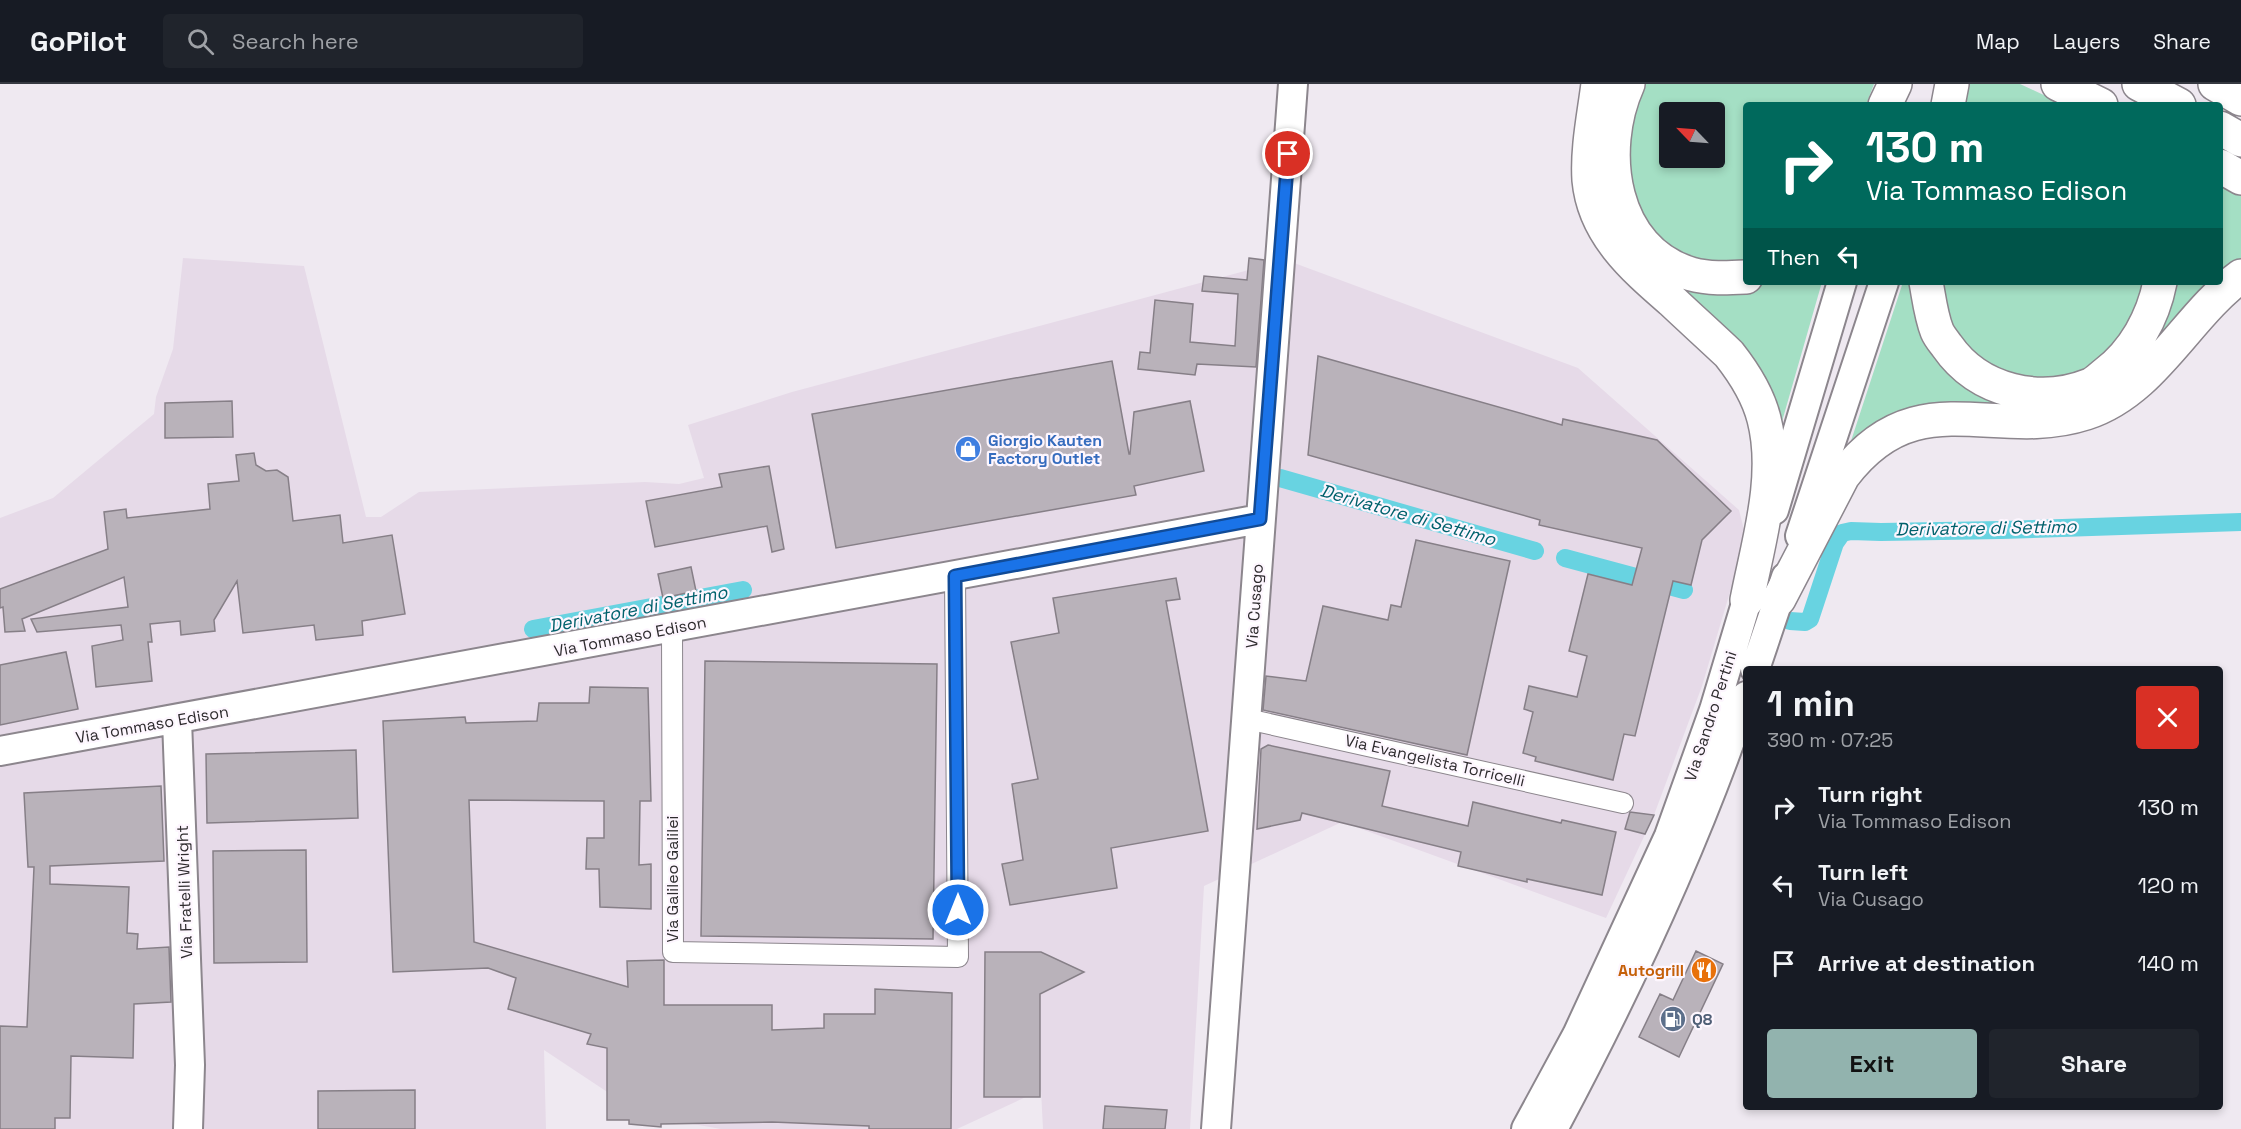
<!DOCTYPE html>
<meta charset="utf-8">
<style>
body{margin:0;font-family:"Space Grotesk",sans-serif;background:#20242c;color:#f1f3f6;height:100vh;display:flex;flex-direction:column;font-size:22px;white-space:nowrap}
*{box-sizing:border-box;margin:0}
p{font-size:20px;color:#9ea1a6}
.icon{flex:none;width:33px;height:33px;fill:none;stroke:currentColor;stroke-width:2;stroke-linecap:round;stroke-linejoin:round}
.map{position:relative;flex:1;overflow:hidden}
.drawer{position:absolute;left:1743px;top:582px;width:480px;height:444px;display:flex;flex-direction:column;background:#171b24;border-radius:6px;box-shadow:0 3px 9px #0003}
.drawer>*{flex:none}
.banner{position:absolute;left:1743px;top:18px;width:480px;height:183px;border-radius:6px;box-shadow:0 3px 9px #0003;background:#00695c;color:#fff;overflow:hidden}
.needle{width:39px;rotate:295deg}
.buttons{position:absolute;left:1659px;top:18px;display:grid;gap:12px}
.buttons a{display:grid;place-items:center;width:66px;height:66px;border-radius:6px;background:#171b24;box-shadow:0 3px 9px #0003;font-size:30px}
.pin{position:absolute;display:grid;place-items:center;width:51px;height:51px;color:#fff;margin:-26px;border:3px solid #fff;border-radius:50%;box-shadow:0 2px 6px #0007}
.me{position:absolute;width:66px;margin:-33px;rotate:0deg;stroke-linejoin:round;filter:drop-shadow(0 0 4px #0008)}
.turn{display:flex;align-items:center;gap:21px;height:126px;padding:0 24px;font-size:27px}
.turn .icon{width:78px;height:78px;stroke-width:2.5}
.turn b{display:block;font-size:42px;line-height:51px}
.then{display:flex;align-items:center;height:57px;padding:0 24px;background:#0003;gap:12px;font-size:22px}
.round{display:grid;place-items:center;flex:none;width:63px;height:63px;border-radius:6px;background:#20242c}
.headline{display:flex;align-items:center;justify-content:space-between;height:102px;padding:0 24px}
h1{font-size:36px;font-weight:700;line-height:45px}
.action{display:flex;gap:12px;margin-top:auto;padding:12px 24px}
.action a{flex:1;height:69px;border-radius:6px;background:#92b3ae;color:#111;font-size:24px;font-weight:700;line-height:69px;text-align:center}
.action a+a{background:#20242c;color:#f1f3f6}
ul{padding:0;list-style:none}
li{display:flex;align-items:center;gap:18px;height:78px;padding:0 24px}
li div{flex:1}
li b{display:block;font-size:22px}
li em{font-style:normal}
header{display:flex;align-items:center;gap:36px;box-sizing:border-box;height:84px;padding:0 30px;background:#171b24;border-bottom:2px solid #363941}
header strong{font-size:28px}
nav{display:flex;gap:33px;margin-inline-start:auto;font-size:21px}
.search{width:420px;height:54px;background:#20242c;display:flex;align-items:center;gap:15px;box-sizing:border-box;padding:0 21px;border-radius:6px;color:#9ea1a6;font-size:22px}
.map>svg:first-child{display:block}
</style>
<header>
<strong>GoPilot</strong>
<div class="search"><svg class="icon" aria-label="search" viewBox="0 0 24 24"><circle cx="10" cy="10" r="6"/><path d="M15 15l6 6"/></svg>Search here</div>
<nav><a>Map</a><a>Layers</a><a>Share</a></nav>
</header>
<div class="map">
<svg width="2241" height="1045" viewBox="0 0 2241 1045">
<rect width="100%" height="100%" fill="#efe9f1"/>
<path fill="#e6dae8" d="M 183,174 L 304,182 L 366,433 L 381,433 L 419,408 L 645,398 L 679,400 L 704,394 L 688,341 L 792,308 L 1286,176 L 1578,284 L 1739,426 L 1746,454 L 1702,602 L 1654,731 L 1606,834 L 1342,738 L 1204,802 L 1190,1045 L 1043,1045 L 1041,1006 L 957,1045 L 721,1045 L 642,1031 L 544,966 L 546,1045 L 0,1045 L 0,434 L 53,414 L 154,330 L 156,313 L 173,265 Z"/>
<path fill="#a4dfc4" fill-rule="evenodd" d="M 1636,0 L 1874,0 L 1866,21 L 1746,21 L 1746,184 L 1667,171 L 1623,106 ZM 1670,28 L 1714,28 L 1714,74 L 1670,74 Z
M 1969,0 L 2020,0 L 2065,21 L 1963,21 Z
M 2220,95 L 2241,107 L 2241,177 L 2220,193 Z
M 1620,142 L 1753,203 L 1771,198 L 1822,198 L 1775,362 L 1683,218 Z
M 1903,198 L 1915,198 C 1917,212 1919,230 1925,243 C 1938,271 1961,297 1990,311 C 2035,331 2092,318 2126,283 C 2149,260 2160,229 2169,198 L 2215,198 C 2179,236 2124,306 2075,321 C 2055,328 2033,326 2012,326 C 1942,325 1912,319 1850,360 Z
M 1933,198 L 2151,198 L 2132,247 L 2084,293 L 2014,299 L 1955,260 Z"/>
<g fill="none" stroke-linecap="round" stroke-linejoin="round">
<path stroke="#68d3e1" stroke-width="18" d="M 1280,394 L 1535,467
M 1565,474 L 1684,506
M 1790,537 L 1805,538 L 1810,535 L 1835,459 L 1842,449 L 1851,447 L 1881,448 L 2001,446 L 2241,438
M 533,545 L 743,506"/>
</g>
<path fill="#b9b2ba" stroke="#867f87" stroke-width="1.5" d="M 1249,174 L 1264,176 L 1256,283 L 1197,280 L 1195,291 L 1138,285 L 1140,268 L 1150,269 L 1155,216 L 1193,220 L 1190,258 L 1235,262 L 1238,210 L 1202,207 L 1204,192 L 1247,196 Z
M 1318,272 L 1562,341 L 1563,335 L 1657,356 L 1731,427 L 1702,456 L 1691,501 L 1673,497 L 1635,652 L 1624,650 L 1613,696 L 1535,677 L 1536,673 L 1523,669 L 1533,628 L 1524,625 L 1529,602 L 1577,613 L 1587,572 L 1569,567 L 1588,490 L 1632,501 L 1642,464 L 1539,441 L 1540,436 L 1308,371 Z
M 1112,277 L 1129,370 L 1130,370 L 1134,328 L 1190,317 L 1204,387 L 1134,402 L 1136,411 L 836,464 L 812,330 Z
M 232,317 L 233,353 L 165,354 L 165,319 Z
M 254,369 L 256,381 L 266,387 L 277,386 L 288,393 L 293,437 L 340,431 L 343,459 L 392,451 L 405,530 L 362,537 L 363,551 L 316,556 L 314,541 L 243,549 L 237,497 L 214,536 L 215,547 L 181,551 L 180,537 L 150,540 L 152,558 L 148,558 L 152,597 L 96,603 L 92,562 L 123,556 L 121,541 L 37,548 L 31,535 L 128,523 L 124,493 L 22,535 L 25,547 L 5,548 L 3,523 L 0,524 L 0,505 L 108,465 L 104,428 L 126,425 L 127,434 L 210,425 L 208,400 L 239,397 L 236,371 Z
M 769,382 L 784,465 L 772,468 L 767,442 L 655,463 L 646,417 L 722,403 L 719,390 Z
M 1416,456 L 1510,477 L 1467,671 L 1263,626 L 1266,592 L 1306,597 L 1323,522 L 1388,536 L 1391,521 L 1401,523 Z
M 691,483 L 696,507 L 663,514 L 658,490 Z
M 1176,494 L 1180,515 L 1166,517 L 1208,747 L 1111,764 L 1117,804 L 1010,821 L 1002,780 L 1023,776 L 1012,700 L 1038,695 L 1011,558 L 1059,549 L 1053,514 Z
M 66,568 L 78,625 L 0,641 L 0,581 Z
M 705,577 L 937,580 L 933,855 L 701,852 Z
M 590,603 L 648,604 L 651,717 L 640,717 L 639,781 L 651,780 L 651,825 L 600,823 L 599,785 L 586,785 L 587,754 L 604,754 L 604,717 L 469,716 L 474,858 L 628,903 L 627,877 L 664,876 L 664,921 L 772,921 L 772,946 L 824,944 L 824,930 L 875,930 L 875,905 L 952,909 L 951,1045 L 869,1045 L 869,1042 L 772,1038 L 661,1040 L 661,1043 L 629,1040 L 629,1036 L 607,1036 L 607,964 L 587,960 L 591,950 L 508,925 L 516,894 L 488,884 L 393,888 L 383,637 L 465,633 L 466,639 L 537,637 L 539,619 L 589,619 Z
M 1268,661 L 1390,687 L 1382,722 L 1468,742 L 1473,718 L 1561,739 L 1562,736 L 1616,748 L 1602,811 L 1527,795 L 1527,798 L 1458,782 L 1461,768 L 1302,729 L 1300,736 L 1257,745 L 1261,665 Z
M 356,666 L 358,734 L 207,739 L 206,670 Z
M 161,702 L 164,777 L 50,782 L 50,800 L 129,803 L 127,849 L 138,850 L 137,865 L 169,863 L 171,918 L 134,920 L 133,974 L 71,972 L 70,1034 L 55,1034 L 55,1045 L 0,1045 L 0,942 L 27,943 L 34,783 L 28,783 L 24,709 Z
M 1630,728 L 1654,731 L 1645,750 L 1625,745 Z
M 306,766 L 307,878 L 214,879 L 213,767 Z
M 1696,867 L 1723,880 L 1679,973 L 1639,953 L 1660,910 L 1673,916 Z
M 985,868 L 1041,868 L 1084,888 L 1040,910 L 1040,1013 L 984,1013 Z
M 415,1006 L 415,1045 L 318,1045 L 318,1007 Z
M 1105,1022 L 1167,1026 L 1165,1045 L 1103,1045 Z"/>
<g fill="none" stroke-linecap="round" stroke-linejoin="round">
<g stroke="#8c868d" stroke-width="22">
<path id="street" d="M 672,544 L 673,868 L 958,873 L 955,492
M 1247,635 L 1623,719"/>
</g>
<g stroke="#8c868d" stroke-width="32">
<path id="secondary" d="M 1774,426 L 1842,198
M 1800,452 L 1884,198
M 1755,585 L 1786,493
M 177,636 L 190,981 L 188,1045
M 0,667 L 1260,435
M 1216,1045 L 1293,0
M 1526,1045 L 1577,951 L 1669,752 L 1714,626 L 1753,496
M 1553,1045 C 1628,905 1695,762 1746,612"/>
</g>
<g stroke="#8c868d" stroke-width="36">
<path id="highway" d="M 1598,0 C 1594,32 1587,64 1589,96 C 1594,150 1634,184 1672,217 C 1691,235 1710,252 1729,270 C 1744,289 1758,311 1764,335 C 1779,393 1758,459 1747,516
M 1628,0 C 1598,67 1611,166 1691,190 C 1709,195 1727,194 1746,193
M 2058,0 L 2101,21
M 2139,0 L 2179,21
M 2215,0 L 2241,15
M 1885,21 L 1895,0
M 1948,21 L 1952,0
M 2220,44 L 2241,56
M 2220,82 L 2241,94
M 1926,198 C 1929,214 1931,232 1937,247 C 1939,252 1944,258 1947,262 C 1979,308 2040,321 2090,301 C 2095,299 2100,294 2105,290 C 2134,268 2153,234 2160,198
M 1779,515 L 1843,392 C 1917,294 1994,359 2086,329 C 2154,307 2186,232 2241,192"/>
</g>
<use href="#street" stroke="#fff" stroke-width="20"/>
<use href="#secondary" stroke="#fff" stroke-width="28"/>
<use href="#highway" stroke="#fff" stroke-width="33"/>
</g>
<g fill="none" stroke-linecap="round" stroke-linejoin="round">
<g stroke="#114b97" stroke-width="15">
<path id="route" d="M 958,826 L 955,492 L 1260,435 L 1288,70"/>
</g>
<use href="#route" stroke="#1a73e8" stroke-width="10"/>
</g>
<defs>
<g id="shop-disc" transform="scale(1.35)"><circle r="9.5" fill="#3f7fe0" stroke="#fdf6fe"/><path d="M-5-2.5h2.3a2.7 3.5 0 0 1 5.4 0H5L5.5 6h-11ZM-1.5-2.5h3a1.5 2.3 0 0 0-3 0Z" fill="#fff"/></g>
<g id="restaurant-disc" transform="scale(1.35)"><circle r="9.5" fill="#e8710a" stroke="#fdf6fe"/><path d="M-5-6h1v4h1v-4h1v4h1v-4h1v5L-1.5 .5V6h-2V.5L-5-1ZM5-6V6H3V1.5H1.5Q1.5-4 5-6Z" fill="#fff"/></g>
<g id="fuel-disc" transform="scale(1.35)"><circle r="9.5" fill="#5c6f8a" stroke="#fdf6fe"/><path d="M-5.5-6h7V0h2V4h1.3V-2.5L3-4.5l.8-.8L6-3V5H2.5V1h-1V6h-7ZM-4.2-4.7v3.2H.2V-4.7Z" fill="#fff"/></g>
</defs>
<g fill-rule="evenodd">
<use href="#shop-disc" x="968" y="365"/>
<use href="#restaurant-disc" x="1704" y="886"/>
<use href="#fuel-disc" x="1673" y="935"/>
</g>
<g text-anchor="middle" stroke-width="4.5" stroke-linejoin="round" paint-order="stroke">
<g font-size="16" font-weight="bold" fill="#366cbe" stroke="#fdf6fe" text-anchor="start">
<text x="988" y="362">Giorgio Kauten<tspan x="988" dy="18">Factory Outlet</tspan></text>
</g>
<g font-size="16" fill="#2e2b2e" stroke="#fdf6fe">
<text transform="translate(1254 522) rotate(-86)" y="6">Via Cusago</text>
<text transform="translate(630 552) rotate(-11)" y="6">Via Tommaso Edison</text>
<text transform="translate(1710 632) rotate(-72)" y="6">Via Sandro Pertini</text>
<text transform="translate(152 640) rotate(-10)" y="6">Via Tommaso Edison</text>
<text transform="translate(1435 676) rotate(13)" y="6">Via Evangelista Torricelli</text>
<text transform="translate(672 795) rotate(-90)" y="6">Via Galileo Galilei</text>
<text transform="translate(184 808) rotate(-92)" y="6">Via Fratelli Wright</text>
</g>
<g font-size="16" font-weight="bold" fill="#c56008" stroke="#fdf6fe" text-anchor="end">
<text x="1684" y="892">Autogrill</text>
</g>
<g font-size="16" font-weight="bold" fill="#4e5e75" stroke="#fdf6fe" text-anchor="start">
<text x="1692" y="941">Q8</text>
</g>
<g font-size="18" font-style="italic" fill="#00616c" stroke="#fdf6fe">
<text transform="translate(1408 431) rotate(16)" y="6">Derivatore di Settimo</text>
<text transform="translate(1986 444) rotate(-1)" y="6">Derivatore di Settimo</text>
<text transform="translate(638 525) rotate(-11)" y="6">Derivatore di Settimo</text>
</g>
</g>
</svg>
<div class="buttons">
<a><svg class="needle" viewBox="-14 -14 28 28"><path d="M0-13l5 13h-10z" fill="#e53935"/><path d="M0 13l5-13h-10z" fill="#9ea1a6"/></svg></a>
</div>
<div class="pin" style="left:1288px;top:70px;background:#d93025"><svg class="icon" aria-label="arrive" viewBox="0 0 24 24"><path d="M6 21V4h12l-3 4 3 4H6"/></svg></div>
<svg class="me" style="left:958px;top:826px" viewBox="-20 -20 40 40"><circle r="17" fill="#1a73e8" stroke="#fff" stroke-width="3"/><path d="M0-11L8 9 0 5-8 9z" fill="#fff"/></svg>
<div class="banner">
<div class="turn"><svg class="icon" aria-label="right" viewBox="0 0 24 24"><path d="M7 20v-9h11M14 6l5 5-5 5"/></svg><div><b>130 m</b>Via Tommaso Edison</div></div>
<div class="then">Then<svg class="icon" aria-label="left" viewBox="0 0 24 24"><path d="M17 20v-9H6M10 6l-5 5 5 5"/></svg></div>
</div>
<section class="drawer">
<div class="headline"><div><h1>1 min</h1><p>390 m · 07:25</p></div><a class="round" style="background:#d93025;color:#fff"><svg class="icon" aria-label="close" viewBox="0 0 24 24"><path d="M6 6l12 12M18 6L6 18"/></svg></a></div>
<ul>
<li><svg class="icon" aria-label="right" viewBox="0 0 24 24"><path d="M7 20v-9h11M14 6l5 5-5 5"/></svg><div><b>Turn right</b><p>Via Tommaso Edison</p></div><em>130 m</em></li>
<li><svg class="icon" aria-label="left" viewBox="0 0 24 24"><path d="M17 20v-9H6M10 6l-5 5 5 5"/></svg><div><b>Turn left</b><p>Via Cusago</p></div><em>120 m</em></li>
<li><svg class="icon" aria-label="arrive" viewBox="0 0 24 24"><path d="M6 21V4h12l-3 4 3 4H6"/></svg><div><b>Arrive at destination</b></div><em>140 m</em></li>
</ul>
<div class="action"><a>Exit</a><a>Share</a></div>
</section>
</div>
